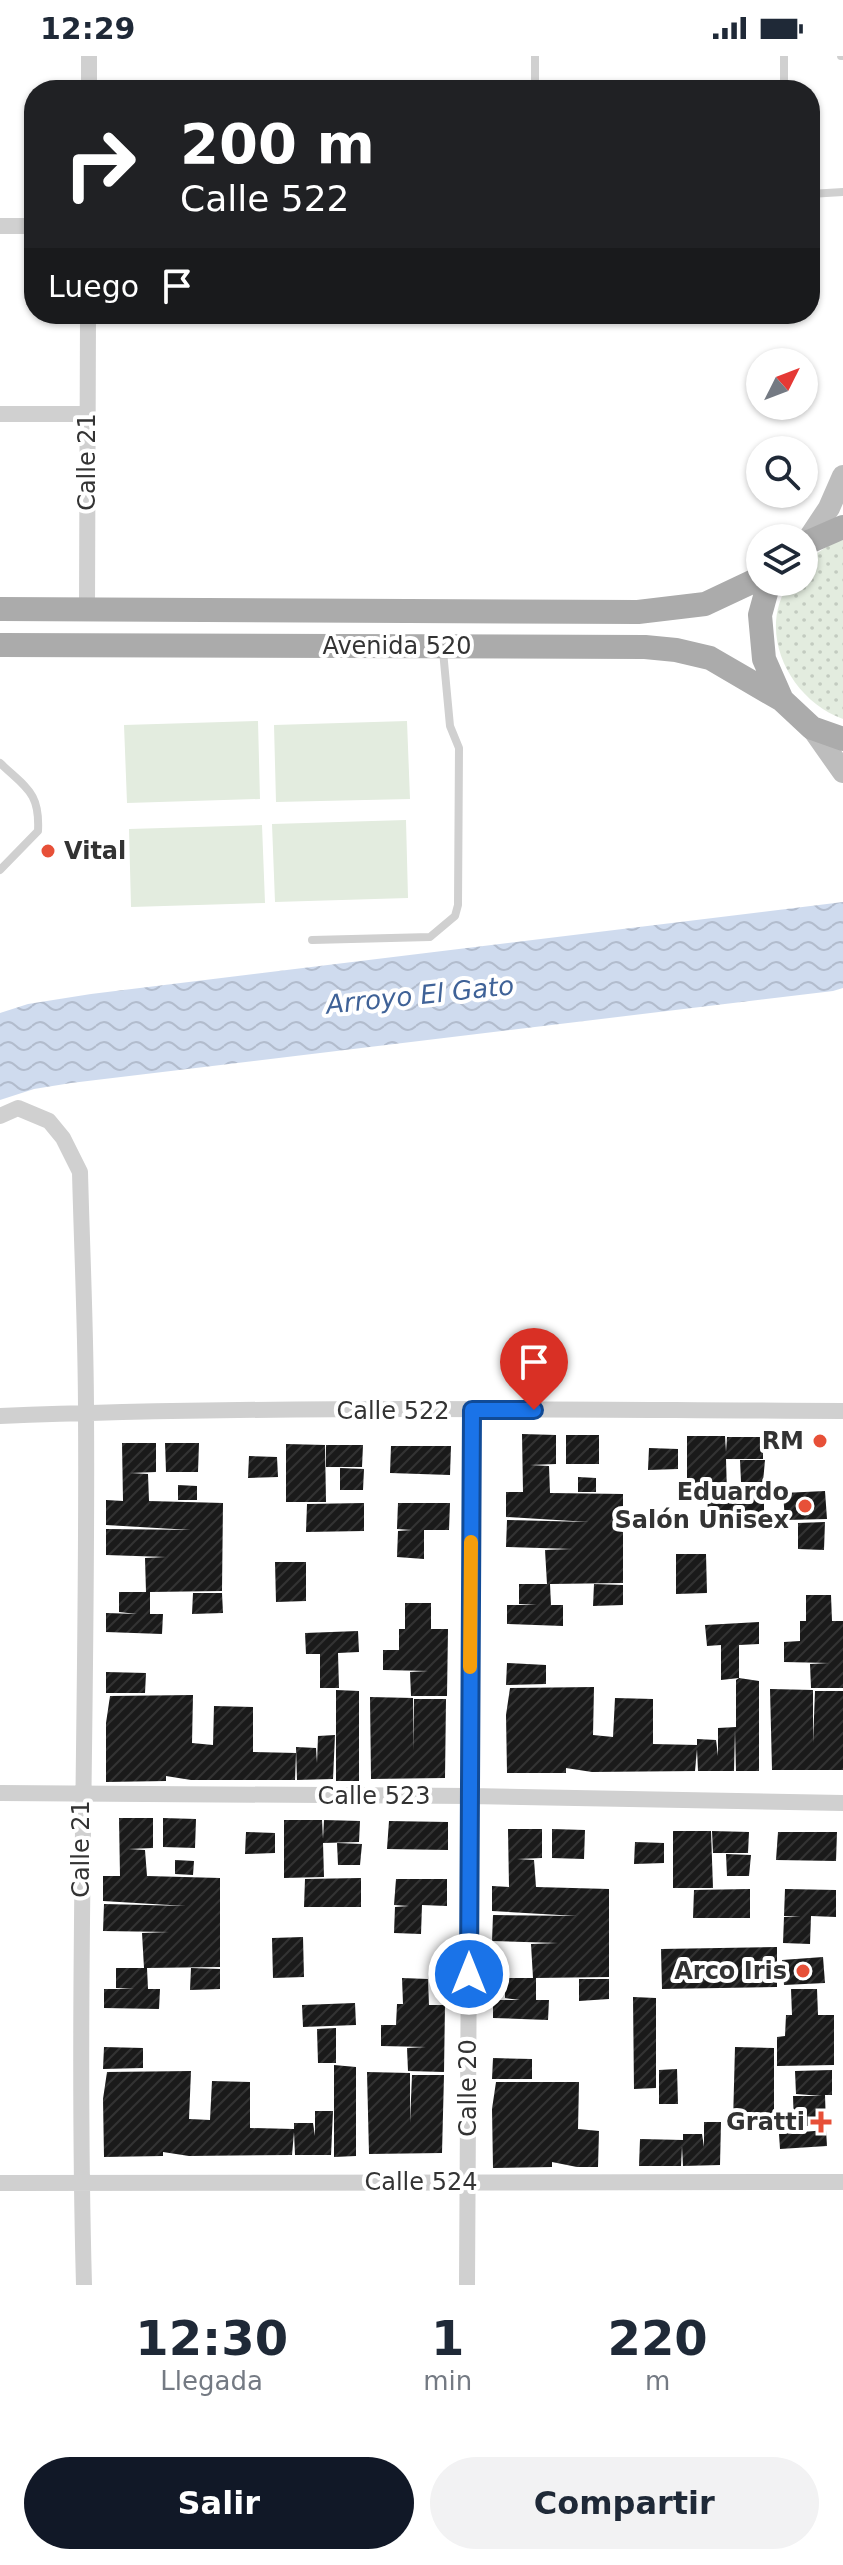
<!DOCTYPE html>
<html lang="es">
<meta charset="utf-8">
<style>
body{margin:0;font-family:"DejaVu Sans",sans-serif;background:#f2f2f3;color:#1f2937;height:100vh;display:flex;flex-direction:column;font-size:30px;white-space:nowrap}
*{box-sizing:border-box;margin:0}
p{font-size:26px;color:#747a83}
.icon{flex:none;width:44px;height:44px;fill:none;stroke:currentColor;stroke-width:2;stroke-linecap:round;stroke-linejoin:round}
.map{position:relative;height:2229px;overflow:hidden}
.panel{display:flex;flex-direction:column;background:#fff;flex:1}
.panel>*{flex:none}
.top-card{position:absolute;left:24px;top:24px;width:796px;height:244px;border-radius:32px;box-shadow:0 2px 6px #0004;background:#202124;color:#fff;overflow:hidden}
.needle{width:52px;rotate:48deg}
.controls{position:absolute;left:746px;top:292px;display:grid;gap:16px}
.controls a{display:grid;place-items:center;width:72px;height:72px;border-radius:50%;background:#fff;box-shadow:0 2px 6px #0004;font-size:40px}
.pin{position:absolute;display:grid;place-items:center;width:68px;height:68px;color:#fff;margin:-82px -34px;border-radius:50% 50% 50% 0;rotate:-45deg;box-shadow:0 0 8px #0007}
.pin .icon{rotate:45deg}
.me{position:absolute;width:88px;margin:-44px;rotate:0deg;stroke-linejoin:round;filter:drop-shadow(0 0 6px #0008)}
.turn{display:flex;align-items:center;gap:28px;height:168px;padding:0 24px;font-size:36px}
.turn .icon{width:104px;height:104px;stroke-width:2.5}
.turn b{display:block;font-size:56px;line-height:68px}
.then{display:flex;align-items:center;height:76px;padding:0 24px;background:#0003;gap:16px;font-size:30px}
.eta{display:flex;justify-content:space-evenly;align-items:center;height:136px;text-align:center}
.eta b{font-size:48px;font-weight:700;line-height:56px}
.primary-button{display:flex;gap:16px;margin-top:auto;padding:16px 24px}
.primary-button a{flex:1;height:92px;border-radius:48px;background:#111827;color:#fff;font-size:32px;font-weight:700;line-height:92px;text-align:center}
.primary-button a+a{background:#f2f2f3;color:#1f2937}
.status{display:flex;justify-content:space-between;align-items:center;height:56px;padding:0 40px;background:#fff;direction:ltr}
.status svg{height:22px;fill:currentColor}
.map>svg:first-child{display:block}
</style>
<div class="status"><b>12:29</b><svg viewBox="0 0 49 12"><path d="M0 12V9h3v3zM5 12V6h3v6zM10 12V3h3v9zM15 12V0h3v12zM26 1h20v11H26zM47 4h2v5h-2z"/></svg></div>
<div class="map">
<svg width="843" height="2229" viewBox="0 0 843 2229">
<defs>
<pattern id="grass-dots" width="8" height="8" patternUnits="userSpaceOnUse" patternTransform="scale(2)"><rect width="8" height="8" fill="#e3ecdf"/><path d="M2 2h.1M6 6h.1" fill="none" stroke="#c3cbc0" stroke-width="1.8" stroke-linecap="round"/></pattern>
<pattern id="water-waves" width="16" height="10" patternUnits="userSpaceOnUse" patternTransform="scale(2)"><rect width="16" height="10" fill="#cfdbee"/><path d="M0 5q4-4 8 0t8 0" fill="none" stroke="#b2bccd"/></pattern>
<pattern id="building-hatch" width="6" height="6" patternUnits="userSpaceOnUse" patternTransform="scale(2)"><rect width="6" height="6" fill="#1a1a1a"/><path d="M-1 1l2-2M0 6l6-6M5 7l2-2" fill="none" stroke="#333"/></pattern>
</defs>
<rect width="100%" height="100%" fill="#fff"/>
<path fill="url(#grass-dots)" d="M 843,484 L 843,663 C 790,644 755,576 790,526 L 804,526 L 805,506 L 833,486 Z"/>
<path fill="#e3ecdf" d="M 258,665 L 260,743 L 127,747 L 124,669 Z
M 407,665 L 410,743 L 276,746 L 274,669 Z
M 406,764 L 408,842 L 275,846 L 272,768 Z
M 262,769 L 265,847 L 131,851 L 129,773 Z"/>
<path fill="url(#water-waves)" d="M 843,846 L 843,932 L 833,935 L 71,1027 L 34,1033 L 0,1044 L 0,957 L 28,948 L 91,938 Z"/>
<path fill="url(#building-hatch)" d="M 522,1378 L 556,1379 L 556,1408 L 530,1409 L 549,1410 L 550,1437 L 623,1438 L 623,1527 L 550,1528 L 551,1549 L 563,1549 L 563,1570 L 507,1568 L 507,1549 L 537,1549 L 519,1548 L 519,1528 L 547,1528 L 545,1494 L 572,1493 L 506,1491 L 507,1464 L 589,1466 L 506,1461 L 506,1436 L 523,1436 Z
M 566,1379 L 599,1379 L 599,1408 L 566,1408 Z
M 687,1380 L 725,1380 L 726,1396 L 727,1381 L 763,1381 L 763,1403 L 726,1403 L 727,1437 L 687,1438 Z
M 122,1387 L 156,1387 L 156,1416 L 130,1417 L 148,1418 L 149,1445 L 223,1447 L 222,1535 L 150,1536 L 150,1558 L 163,1558 L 162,1578 L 106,1576 L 106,1557 L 137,1558 L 119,1556 L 119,1536 L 146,1536 L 145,1502 L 166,1501 L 106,1499 L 106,1473 L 191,1474 L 106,1469 L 106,1444 L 123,1445 Z
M 165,1387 L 199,1387 L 198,1416 L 166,1416 Z
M 286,1388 L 325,1389 L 326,1446 L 286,1446 Z
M 326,1389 L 363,1389 L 362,1411 L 326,1411 Z
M 391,1390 L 451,1390 L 450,1419 L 390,1417 Z
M 649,1392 L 678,1393 L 678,1413 L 648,1414 Z
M 249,1400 L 277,1401 L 278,1421 L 248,1422 Z
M 740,1404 L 765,1404 L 763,1426 L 741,1426 Z
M 340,1412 L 364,1413 L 363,1434 L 340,1434 Z
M 578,1421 L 596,1422 L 596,1436 L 578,1436 Z
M 178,1429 L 197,1430 L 197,1444 L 178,1444 Z
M 825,1435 L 827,1463 L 785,1464 L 783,1437 Z
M 708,1439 L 764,1439 L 764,1467 L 707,1467 Z
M 364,1447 L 364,1475 L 306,1476 L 307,1448 Z
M 398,1447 L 450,1447 L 449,1474 L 424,1474 L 424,1503 L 397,1501 L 398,1475 L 412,1474 L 397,1473 Z
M 825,1466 L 824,1494 L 798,1493 L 798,1467 Z
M 676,1498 L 706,1498 L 707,1537 L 676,1538 Z
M 275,1506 L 306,1506 L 306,1545 L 276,1546 Z
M 594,1528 L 623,1529 L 623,1549 L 593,1550 Z
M 193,1537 L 222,1537 L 223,1557 L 192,1558 Z
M 806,1539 L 831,1539 L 832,1565 L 843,1565 L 843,1632 L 811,1632 L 810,1608 L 829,1607 L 784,1606 L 784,1586 L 800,1585 L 800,1565 L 806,1565 Z
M 405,1547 L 431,1547 L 431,1573 L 448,1573 L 447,1640 L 411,1640 L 410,1616 L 428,1615 L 383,1614 L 383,1594 L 399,1594 L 399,1573 L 405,1573 Z
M 759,1566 L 759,1588 L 739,1589 L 739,1622 L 721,1624 L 721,1589 L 707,1590 L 705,1569 Z
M 358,1575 L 359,1596 L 338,1597 L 339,1632 L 320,1632 L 320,1598 L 306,1598 L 305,1577 Z
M 507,1607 L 546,1609 L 546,1628 L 506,1629 Z
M 106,1616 L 146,1617 L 145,1637 L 106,1637 Z
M 739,1622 L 759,1625 L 759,1715 L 736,1715 L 735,1674 L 734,1715 L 698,1715 L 697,1693 L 695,1715 L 592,1716 L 566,1712 L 566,1717 L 507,1717 L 506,1659 L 510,1632 L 594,1631 L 593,1679 L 613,1681 L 615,1642 L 653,1643 L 653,1688 L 697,1689 L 697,1683 L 716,1684 L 718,1700 L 718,1672 L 736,1671 L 736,1624 Z
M 770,1633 L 813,1634 L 813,1687 L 815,1635 L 843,1635 L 843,1714 L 772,1714 Z
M 336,1634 L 359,1635 L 359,1725 L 336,1725 Z
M 193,1639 L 192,1687 L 213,1689 L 214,1650 L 253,1651 L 253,1696 L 296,1697 L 295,1724 L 191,1724 L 166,1720 L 166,1725 L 106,1726 L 106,1667 L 110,1640 Z
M 370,1641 L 413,1642 L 413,1695 L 414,1643 L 446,1643 L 445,1722 L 371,1723 Z
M 335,1679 L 333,1723 L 297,1724 L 296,1691 L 316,1692 L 317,1707 L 318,1680 Z
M 119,1762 L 153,1762 L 153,1792 L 128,1793 L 145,1794 L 147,1820 L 220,1822 L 220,1911 L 147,1912 L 148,1933 L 160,1933 L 159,1953 L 104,1952 L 104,1933 L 134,1933 L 116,1932 L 116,1912 L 144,1912 L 142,1877 L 169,1876 L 103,1875 L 104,1848 L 186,1850 L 103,1845 L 103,1820 L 120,1820 Z
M 163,1762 L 196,1763 L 195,1792 L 163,1791 Z
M 284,1764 L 322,1764 L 323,1783 L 324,1764 L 360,1765 L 359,1786 L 323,1787 L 324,1821 L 284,1822 Z
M 389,1765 L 448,1766 L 448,1794 L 387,1793 Z
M 508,1773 L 542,1773 L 542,1802 L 517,1803 L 534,1804 L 536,1831 L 609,1833 L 609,1921 L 536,1922 L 536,1944 L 549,1944 L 548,1964 L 493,1962 L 493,1944 L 520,1944 L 505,1942 L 505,1922 L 533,1922 L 531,1888 L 558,1887 L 492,1885 L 493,1859 L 577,1860 L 492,1855 L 492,1830 L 509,1831 Z
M 552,1773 L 585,1774 L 584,1803 L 552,1802 Z
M 673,1775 L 711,1775 L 713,1832 L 673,1832 Z
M 712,1775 L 749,1776 L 748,1797 L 713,1797 Z
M 246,1776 L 275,1777 L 275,1797 L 245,1798 Z
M 778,1776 L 837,1776 L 836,1805 L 776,1804 Z
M 635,1786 L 664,1787 L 664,1807 L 634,1808 Z
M 337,1787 L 362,1788 L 360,1809 L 338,1809 Z
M 726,1798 L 751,1799 L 749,1820 L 727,1820 Z
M 175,1804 L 194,1805 L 193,1819 L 175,1818 Z
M 361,1822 L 361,1851 L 304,1851 L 305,1823 Z
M 396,1823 L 447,1823 L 447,1850 L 422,1849 L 421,1878 L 394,1877 L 395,1851 L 409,1850 L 394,1849 Z
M 750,1833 L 750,1862 L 693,1862 L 694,1834 Z
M 785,1833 L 836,1834 L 836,1861 L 811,1860 L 810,1888 L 783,1887 L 784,1861 L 801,1861 L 784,1860 Z
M 303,1881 L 304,1921 L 273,1922 L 272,1882 Z
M 777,1891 L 777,1931 L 662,1933 L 661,1893 Z
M 823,1901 L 825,1927 L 784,1929 L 782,1904 Z
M 191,1912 L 220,1913 L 220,1933 L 190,1934 Z
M 402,1922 L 428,1923 L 429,1949 L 445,1949 L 444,2016 L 408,2015 L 407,1992 L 426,1991 L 381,1990 L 381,1969 L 396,1969 L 397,1948 L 403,1948 Z
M 579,1923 L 609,1923 L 609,1943 L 579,1945 Z
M 791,1933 L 817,1933 L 818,1959 L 834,1959 L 834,2009 L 777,2010 L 777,1981 L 785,1980 L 786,1959 L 792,1959 Z
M 633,1941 L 656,1942 L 656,2032 L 634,2033 Z
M 355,1947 L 356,1969 L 303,1971 L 302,1949 Z
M 336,1972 L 336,2007 L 318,2007 L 317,1973 Z
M 104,1991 L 143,1992 L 143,2012 L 103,2013 Z
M 735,1991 L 774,1992 L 774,2065 L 733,2066 Z
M 493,2002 L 532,2003 L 532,2023 L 492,2023 Z
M 334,2009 L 356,2011 L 356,2100 L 334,2101 Z
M 677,2013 L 678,2048 L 659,2048 L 659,2014 Z
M 832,2014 L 832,2039 L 825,2039 L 826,2070 L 794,2070 L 793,2040 L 822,2040 L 796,2038 L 795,2015 Z
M 191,2015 L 189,2063 L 210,2064 L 212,2025 L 250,2026 L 250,2072 L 294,2073 L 294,2067 L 313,2067 L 315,2080 L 315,2055 L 333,2055 L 331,2099 L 295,2099 L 294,2076 L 292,2099 L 189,2100 L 163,2096 L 163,2100 L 104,2101 L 103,2043 L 107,2016 Z
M 367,2016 L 410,2017 L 410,2067 L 412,2019 L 444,2019 L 442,2097 L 369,2098 Z
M 496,2026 L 579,2026 L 578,2073 L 599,2075 L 598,2111 L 577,2111 L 552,2106 L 552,2111 L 493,2112 L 492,2053 Z
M 704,2066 L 721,2066 L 720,2109 L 683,2110 L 682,2090 L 681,2110 L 639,2110 L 640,2083 L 683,2084 L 683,2078 L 702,2078 L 704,2091 Z
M 826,2074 L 827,2090 L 780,2093 L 779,2078 Z"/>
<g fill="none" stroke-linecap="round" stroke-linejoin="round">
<path stroke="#d0d0d0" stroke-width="8" d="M 841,0 L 843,0
M 535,34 L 535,0
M 784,34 L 784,0
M 810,138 L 843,136
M 0,707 C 26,732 40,736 38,775 L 0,814
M 312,884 L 430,881 L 455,860 L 458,849 L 459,692 L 450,670 L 443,595"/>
<path stroke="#d0d0d0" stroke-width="16" d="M 89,34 L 89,0
M 0,170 L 34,170
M 0,358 L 88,358
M 87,553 L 88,258
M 0,1060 L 18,1052 L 49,1065 L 63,1082 L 80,1116 C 82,1196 86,1277 86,1358 C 88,1648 76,1939 84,2229
M 0,1360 C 281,1349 562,1354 843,1355
M 0,1737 L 470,1740 L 843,1747
M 0,2127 L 843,2126
M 467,2229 L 472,1354"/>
<path stroke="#bdbdbd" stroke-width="22" d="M 807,485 L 829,452 L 843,420
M 812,672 L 843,716"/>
<path stroke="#ababab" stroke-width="24" d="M 804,488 L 843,471
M 769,526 L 760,559 L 764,603 L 782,644 L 812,672 L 843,683
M 0,553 L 638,556 L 705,548 L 760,522
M 0,589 L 645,591 L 676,594 L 710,602 L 782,644"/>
</g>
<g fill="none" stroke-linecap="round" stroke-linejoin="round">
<g stroke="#114b97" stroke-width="20">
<path id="route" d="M 469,1918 L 472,1354 L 534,1354"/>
</g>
<use href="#route" stroke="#1a73e8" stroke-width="14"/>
<path stroke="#f59e0b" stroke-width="14" d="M 470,1611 L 471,1486"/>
</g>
<g fill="#e75038" stroke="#fff" stroke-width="3">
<circle cx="48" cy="795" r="8"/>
<circle cx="820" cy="1385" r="8"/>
<circle cx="805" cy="1450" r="8"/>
<circle cx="803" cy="1915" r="8"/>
<path d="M817 2054h8v8h8v8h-8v8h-8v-8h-8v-8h8z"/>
</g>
<g text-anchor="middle" stroke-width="8" stroke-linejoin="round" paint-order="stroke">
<g font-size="24" fill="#333" stroke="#fff">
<text transform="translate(87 406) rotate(-90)" y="8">Calle 21</text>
<text x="397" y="598">Avenida 520</text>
<text x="393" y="1363">Calle 522</text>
<text x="374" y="1748">Calle 523</text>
<text transform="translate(81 1793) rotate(-90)" y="8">Calle 21</text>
<text transform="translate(468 2032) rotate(-90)" y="8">Calle 20</text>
<text x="421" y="2134">Calle 524</text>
</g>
<g font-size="24" font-weight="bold" fill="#333" stroke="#fff" text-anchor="end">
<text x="64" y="803" text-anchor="start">Vital</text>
<text x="804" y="1393">RM</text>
<text x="789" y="1444">Eduardo<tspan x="789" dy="28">Salón Unisex</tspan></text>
<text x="787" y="1923">Arco Iris</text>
<text x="805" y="2074">Gratti</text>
</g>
<g font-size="26" font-style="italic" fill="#3f6297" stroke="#fff">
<text transform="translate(420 939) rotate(-6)" y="9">Arroyo El Gato</text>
</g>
</g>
</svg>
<div class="controls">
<a><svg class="needle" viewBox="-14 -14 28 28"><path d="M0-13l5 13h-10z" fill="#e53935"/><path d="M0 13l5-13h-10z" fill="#747a83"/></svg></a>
<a><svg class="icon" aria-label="search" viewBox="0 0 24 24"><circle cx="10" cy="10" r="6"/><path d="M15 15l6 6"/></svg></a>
<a><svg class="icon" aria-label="layers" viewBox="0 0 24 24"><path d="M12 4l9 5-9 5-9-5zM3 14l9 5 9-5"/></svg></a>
</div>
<div class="pin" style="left:534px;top:1354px;background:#d93025"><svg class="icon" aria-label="arrive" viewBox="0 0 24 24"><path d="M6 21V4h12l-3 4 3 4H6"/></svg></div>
<svg class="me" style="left:469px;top:1918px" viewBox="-20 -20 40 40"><circle r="17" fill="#1a73e8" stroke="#fff" stroke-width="3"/><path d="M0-11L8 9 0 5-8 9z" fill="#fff"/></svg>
<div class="top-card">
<div class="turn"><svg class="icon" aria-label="right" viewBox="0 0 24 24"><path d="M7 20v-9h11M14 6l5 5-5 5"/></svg><div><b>200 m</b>Calle 522</div></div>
<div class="then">Luego<svg class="icon" aria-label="arrive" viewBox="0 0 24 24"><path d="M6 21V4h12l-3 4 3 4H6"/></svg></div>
</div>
</div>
<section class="panel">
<div class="eta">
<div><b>12:30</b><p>Llegada</p></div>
<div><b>1</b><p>min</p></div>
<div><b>220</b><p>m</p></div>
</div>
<div class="primary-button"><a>Salir</a><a>Compartir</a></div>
</section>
